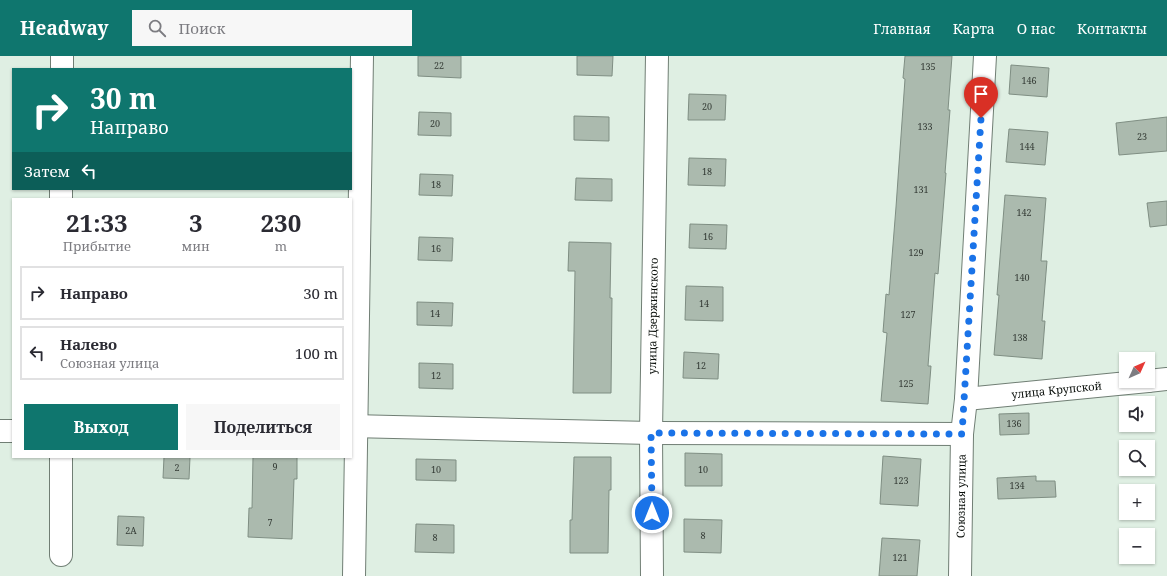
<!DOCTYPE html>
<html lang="ru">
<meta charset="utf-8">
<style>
body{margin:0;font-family:"Noto Serif",serif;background:#f7f7f7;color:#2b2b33;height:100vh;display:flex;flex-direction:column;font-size:15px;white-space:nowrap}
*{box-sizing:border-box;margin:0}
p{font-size:13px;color:#7c7c81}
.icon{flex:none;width:22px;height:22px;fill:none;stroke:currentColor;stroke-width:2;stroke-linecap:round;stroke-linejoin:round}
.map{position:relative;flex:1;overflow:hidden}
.panel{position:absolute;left:12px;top:142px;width:340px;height:260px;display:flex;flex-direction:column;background:#fff;border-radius:0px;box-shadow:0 1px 3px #0004}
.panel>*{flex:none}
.banner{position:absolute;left:12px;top:12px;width:340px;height:122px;border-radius:0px;box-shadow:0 1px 3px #0004;background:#0f766e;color:#fff;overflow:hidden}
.needle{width:26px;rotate:45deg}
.controls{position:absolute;left:1119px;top:296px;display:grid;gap:8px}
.controls a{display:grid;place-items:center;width:36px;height:36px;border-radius:0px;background:#fff;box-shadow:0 1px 3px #0004;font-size:20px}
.pin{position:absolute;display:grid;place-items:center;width:34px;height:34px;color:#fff;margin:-41px -17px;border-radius:50% 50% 50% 0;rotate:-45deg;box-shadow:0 0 4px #0007}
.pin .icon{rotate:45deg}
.me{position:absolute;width:44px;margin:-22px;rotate:0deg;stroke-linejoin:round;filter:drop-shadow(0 0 3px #0008)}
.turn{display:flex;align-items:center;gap:14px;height:84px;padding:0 12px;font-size:18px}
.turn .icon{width:52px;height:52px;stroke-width:2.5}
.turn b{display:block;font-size:28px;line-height:34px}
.then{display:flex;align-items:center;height:38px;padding:0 12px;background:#0003;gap:8px;font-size:15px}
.eta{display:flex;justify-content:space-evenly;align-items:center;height:68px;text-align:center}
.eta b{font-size:24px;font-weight:700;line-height:28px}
.primary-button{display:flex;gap:8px;margin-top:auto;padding:8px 12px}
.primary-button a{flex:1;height:46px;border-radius:0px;background:#0f766e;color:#fff;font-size:16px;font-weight:700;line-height:46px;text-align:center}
.primary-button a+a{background:#f7f7f7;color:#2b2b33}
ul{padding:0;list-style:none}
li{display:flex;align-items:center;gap:12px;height:54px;margin:0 8px 6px;padding:0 4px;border:2px solid #e1e1e2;border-radius:0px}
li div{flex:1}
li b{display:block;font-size:15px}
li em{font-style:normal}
header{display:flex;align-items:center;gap:24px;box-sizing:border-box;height:56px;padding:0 20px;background:#0f766e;color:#fff}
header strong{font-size:19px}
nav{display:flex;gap:22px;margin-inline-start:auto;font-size:14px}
.search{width:280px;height:36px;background:#f7f7f7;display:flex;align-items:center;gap:10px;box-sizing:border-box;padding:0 14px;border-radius:0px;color:#7c7c81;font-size:15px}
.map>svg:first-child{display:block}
</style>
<header>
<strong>Headway</strong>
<div class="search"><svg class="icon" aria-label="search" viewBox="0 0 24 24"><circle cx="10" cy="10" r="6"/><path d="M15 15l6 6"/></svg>Поиск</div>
<nav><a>Главная</a><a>Карта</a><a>О нас</a><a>Контакты</a></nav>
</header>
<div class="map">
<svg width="1167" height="520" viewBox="0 0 1167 520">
<rect width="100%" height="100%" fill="#dfefe3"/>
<path fill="#abbaae" stroke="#7f8e83" d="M 418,0 L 461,0 L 461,22 L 418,20 Z
M 577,0 L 613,0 L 612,20 L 577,19 Z
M 905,0 L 952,0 L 948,54 L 950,54 L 945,117 L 946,117 L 938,218 L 935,217 L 928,310 L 931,310 L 928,348 L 881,345 L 887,277 L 883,276 L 886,238 L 889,239 L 896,151 L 905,23 L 903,22 Z
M 1011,9 L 1049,12 L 1047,41 L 1009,38 Z
M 689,38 L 726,39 L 725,64 L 688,64 Z
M 419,56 L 451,57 L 451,80 L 418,79 Z
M 574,60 L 609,61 L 609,85 L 574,84 Z
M 1167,61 L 1167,95 L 1119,99 L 1116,67 Z
M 1009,73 L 1048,76 L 1045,109 L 1006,106 Z
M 689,102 L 726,103 L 725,130 L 688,129 Z
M 420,118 L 453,119 L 452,140 L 419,139 Z
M 576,122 L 612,123 L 612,145 L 575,144 Z
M 1005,139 L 1046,142 L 1041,205 L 1047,205 L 1042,265 L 1045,265 L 1042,303 L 994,299 L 999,239 L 997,239 Z
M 1167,145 L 1167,169 L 1150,171 L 1147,147 Z
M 690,168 L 727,169 L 726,193 L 689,192 Z
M 419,181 L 453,182 L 452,205 L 418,204 Z
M 569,186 L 611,187 L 610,242 L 612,242 L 611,337 L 573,337 L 575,215 L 568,215 Z
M 686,230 L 723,231 L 723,265 L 685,264 Z
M 417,246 L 453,247 L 452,270 L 417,269 Z
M 684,296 L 719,298 L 718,323 L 683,322 Z
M 419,307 L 453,308 L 453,333 L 419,332 Z
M 1029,357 L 1029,378 L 1000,379 L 999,358 Z
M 685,397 L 722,398 L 722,430 L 685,430 Z
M 883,400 L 921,403 L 918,450 L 880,448 Z
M 164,401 L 190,401 L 189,423 L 163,422 Z
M 253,401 L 297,401 L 297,423 L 294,423 L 292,483 L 248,481 L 249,452 L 252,452 Z
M 574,401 L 611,401 L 611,434 L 609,434 L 608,497 L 570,497 L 570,464 L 572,464 Z
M 416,403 L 456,404 L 456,425 L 416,424 Z
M 1036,420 L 1036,425 L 1055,425 L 1056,441 L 998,443 L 997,422 Z
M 118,460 L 144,461 L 143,490 L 117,489 Z
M 684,463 L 722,464 L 721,497 L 684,496 Z
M 416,468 L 454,469 L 454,497 L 415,496 Z
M 882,482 L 920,484 L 917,520 L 879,520 Z"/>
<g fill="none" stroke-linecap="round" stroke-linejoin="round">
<g stroke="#707e74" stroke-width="24">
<g id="street">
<path d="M 62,13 L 62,0"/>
<path d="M 61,143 L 61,133"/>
<path d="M 1148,325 L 1167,323"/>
<path id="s1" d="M 966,343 L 1148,325"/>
<path d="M 351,370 L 651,377 L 962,378"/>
<path d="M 0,375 L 13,375"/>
<path d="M 61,401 L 61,499"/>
<path d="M 354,520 L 362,0"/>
<path id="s2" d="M 652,520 L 651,377 L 657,0"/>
<path id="s3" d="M 960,520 L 962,378 L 966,343 L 985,0"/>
</g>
</g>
<use href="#street" stroke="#fff" stroke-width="22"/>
</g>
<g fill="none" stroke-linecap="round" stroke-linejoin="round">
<path stroke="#1a73e8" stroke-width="7" stroke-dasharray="0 12.6" d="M 652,457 L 651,377 L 962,378 L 981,62"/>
</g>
<g text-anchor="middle" stroke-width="3" stroke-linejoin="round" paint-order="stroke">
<g font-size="9" fill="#333a34">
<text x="439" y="13">22</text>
<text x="928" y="14">135</text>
<text x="1029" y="28">146</text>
<text x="707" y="54">20</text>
<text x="435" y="71">20</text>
<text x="925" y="74">133</text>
<text x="1142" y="84">23</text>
<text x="1027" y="94">144</text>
<text x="707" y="119">18</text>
<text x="436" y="132">18</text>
<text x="921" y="137">131</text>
<text x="1024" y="160">142</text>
<text x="708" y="184">16</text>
<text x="436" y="196">16</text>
<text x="916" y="200">129</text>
<text x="1022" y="225">140</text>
<text x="704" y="251">14</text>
<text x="435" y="261">14</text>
<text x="908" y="262">127</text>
<text x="1020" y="285">138</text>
<text x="701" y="313">12</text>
<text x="436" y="323">12</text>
<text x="906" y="331">125</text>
<text x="1014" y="371">136</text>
<text x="275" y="414">9</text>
<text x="177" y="415">2</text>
<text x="436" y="417">10</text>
<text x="703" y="417">10</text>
<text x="901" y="428">123</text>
<text x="1017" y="433">134</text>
<text x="270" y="470">7</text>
<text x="131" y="478">2А</text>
<text x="703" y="483">8</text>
<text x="435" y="485">8</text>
<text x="900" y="505">121</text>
</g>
<g font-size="11" fill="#0b100c" stroke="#fff">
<text dy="4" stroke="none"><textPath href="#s2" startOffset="260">улица Дзержинского</textPath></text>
<text dy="4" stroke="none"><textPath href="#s1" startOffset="91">улица Крупской</textPath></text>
<text dy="4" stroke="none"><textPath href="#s3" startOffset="80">Союзная улица</textPath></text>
</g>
</g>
</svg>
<div class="controls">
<a><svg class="needle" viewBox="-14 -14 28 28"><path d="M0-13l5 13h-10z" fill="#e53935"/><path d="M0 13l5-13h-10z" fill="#7c7c81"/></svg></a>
<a><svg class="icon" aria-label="sound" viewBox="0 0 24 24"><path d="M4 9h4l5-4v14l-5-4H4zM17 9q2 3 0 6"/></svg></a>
<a><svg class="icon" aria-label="search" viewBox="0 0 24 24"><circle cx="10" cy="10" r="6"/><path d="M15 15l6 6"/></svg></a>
<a>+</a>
<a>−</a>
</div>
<div class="pin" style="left:981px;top:62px;background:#d93025"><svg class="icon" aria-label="arrive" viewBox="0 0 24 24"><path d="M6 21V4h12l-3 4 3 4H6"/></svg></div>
<svg class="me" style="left:652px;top:457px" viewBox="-20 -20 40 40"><circle r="17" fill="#1a73e8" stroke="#fff" stroke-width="3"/><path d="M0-11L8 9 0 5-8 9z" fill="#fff"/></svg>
<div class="banner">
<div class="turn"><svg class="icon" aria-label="right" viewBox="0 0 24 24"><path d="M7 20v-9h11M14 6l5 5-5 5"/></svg><div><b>30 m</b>Направо</div></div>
<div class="then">Затем<svg class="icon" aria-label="left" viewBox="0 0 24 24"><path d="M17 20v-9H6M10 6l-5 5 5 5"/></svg></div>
</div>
<section class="panel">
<div class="eta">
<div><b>21:33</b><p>Прибытие</p></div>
<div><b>3</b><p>мин</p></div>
<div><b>230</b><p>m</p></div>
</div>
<ul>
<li><svg class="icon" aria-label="right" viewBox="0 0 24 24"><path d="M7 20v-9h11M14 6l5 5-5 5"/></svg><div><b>Направо</b></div><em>30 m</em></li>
<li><svg class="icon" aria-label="left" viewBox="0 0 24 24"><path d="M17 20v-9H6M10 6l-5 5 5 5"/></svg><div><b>Налево</b><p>Союзная улица</p></div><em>100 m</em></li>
</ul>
<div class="primary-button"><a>Выход</a><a>Поделиться</a></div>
</section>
</div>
